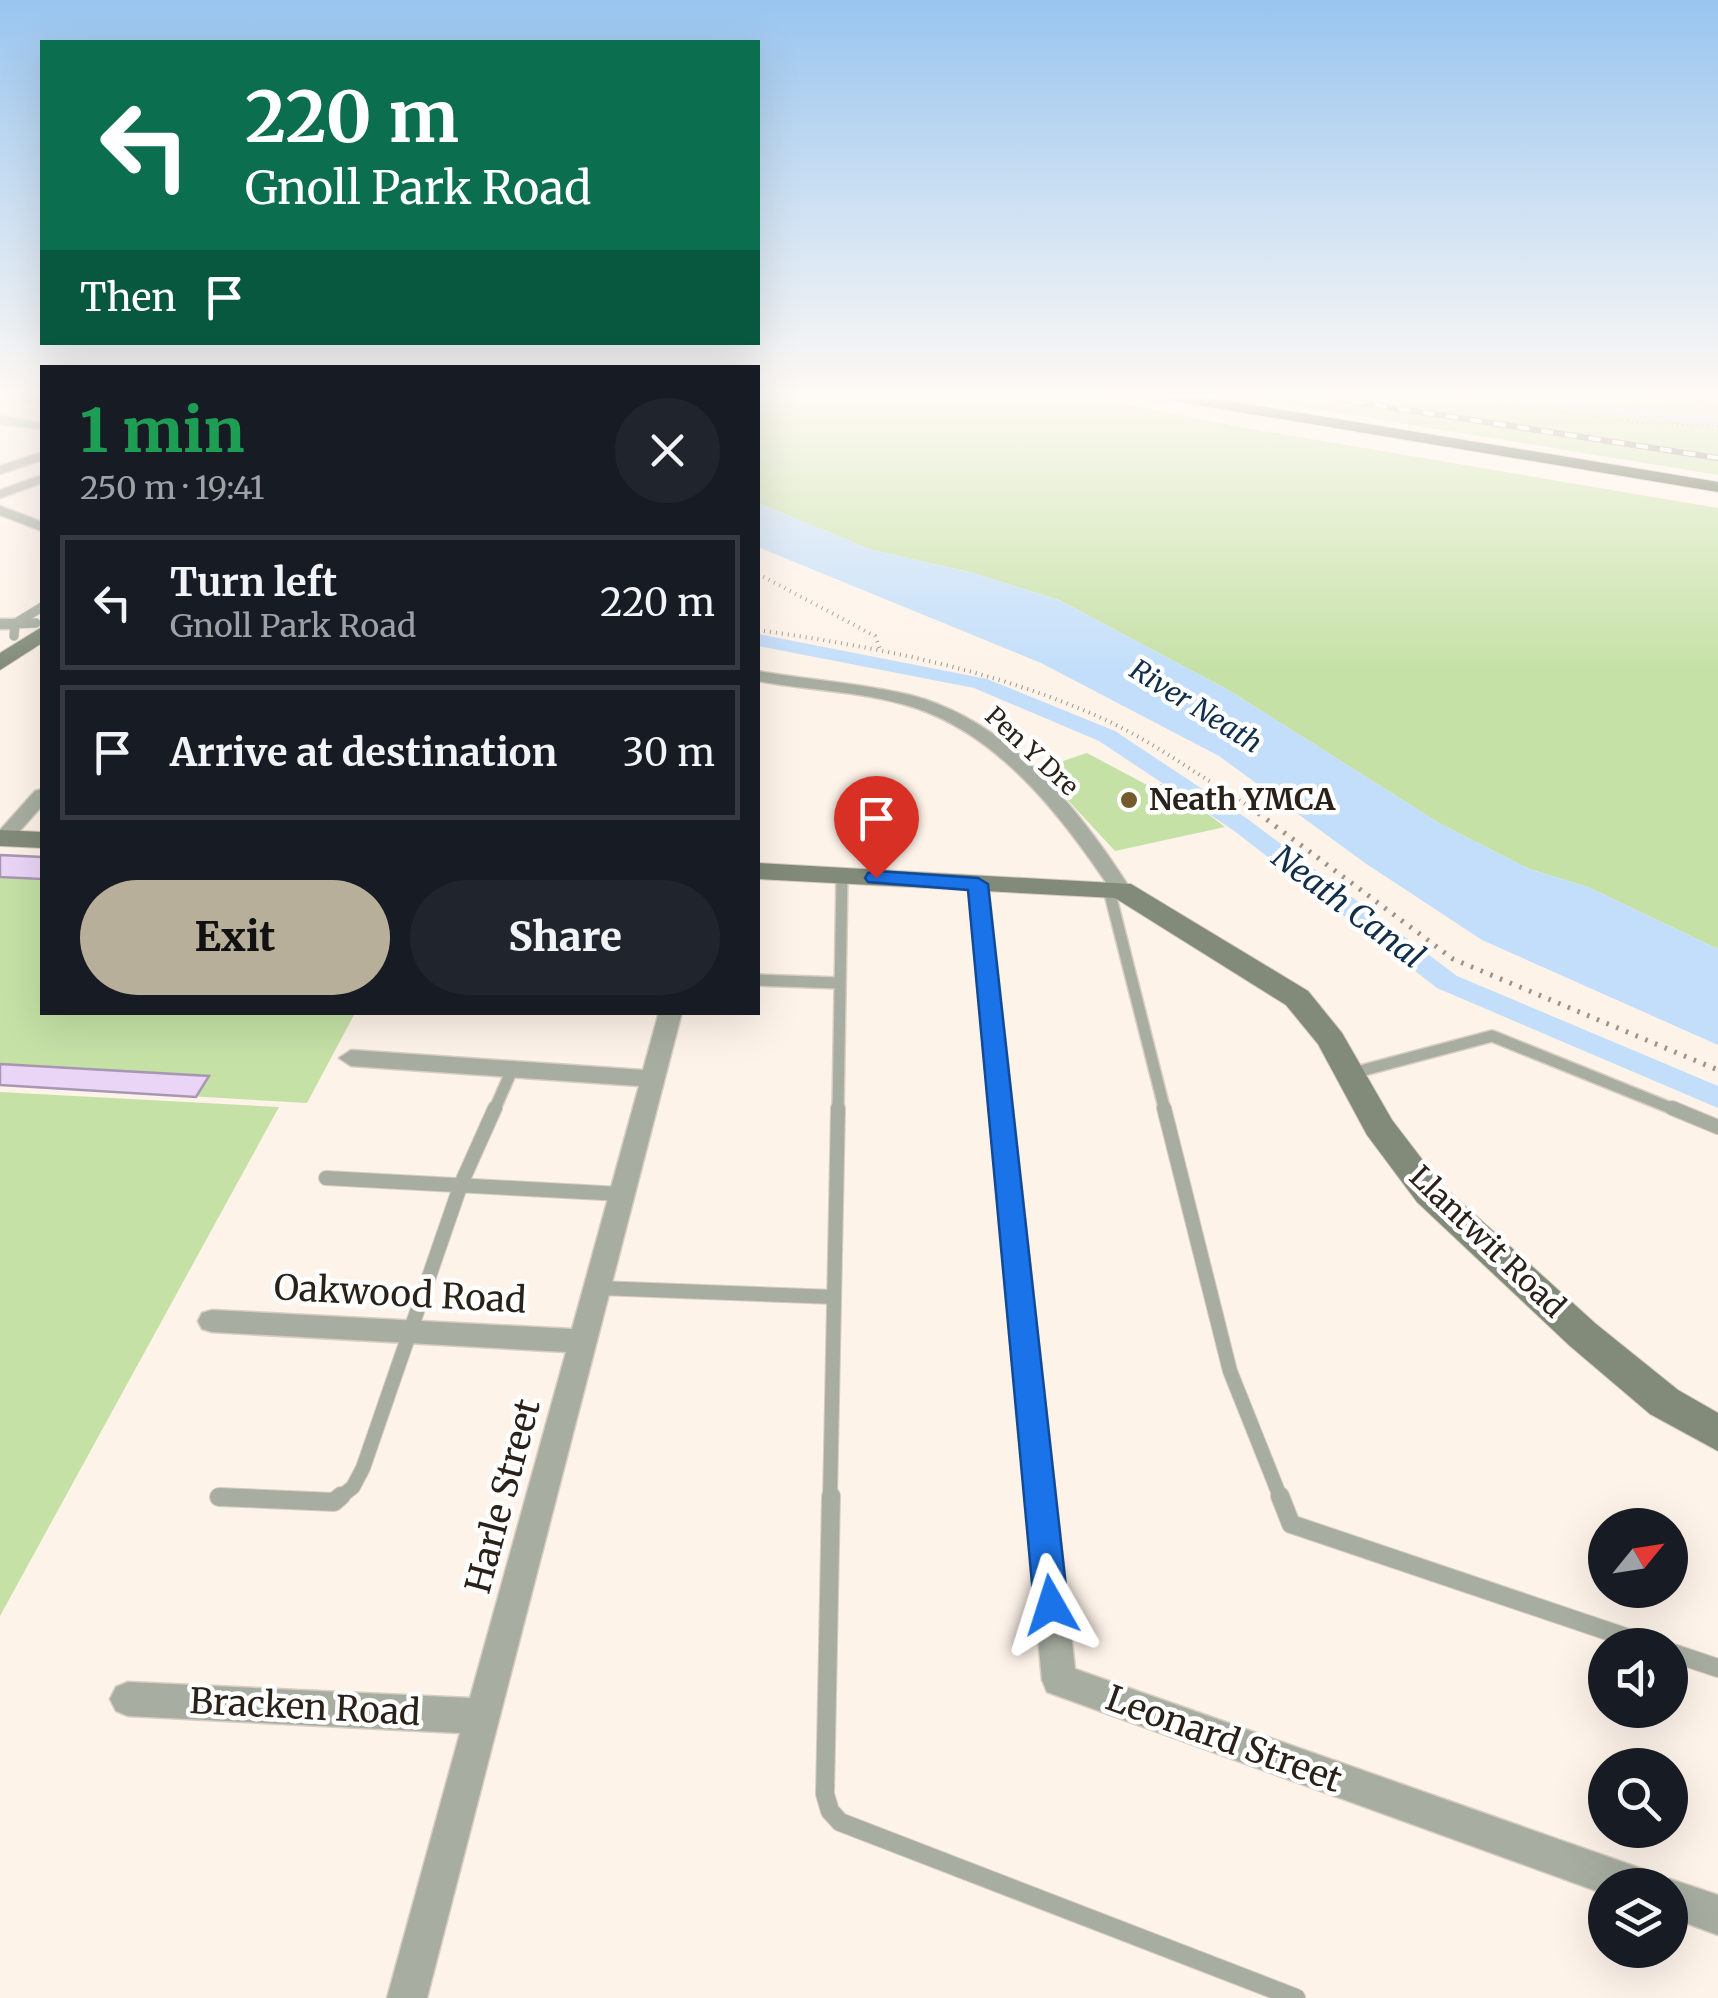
<!DOCTYPE html>
<meta charset="utf-8">
<style>
body{margin:0;font-family:Merriweather,serif;background:#20242c;color:#f1f3f6;height:100vh;display:flex;flex-direction:column;font-size:38px;white-space:nowrap}
*{box-sizing:border-box;margin:0}
p{font-size:32px;color:#9ea1a6}
.icon{flex:none;width:55px;height:55px;fill:none;stroke:currentColor;stroke-width:2;stroke-linecap:round;stroke-linejoin:round}
.map{position:relative;flex:1;overflow:hidden}
.details{position:absolute;left:40px;top:365px;width:720px;height:650px;display:flex;flex-direction:column;background:#171b24;border-radius:0px;box-shadow:0 10px 40px #0002}
.details>*{flex:none}
.guide{position:absolute;left:40px;top:40px;width:720px;height:305px;border-radius:0px;box-shadow:0 10px 40px #0002;background:#0b6e4f;color:#fff;overflow:hidden}
.needle{width:65px;rotate:60deg}
.controls{position:absolute;left:1588px;top:1508px;display:grid;gap:20px}
.controls a{display:grid;place-items:center;width:100px;height:100px;border-radius:50%;background:#171b24;box-shadow:0 10px 40px #0002;font-size:50px}
.pin{position:absolute;display:grid;place-items:center;width:85px;height:85px;color:#fff;margin:-102px -42px;border-radius:50% 50% 50% 0;rotate:-45deg;box-shadow:0 0 10px #0007}
.pin .icon{rotate:45deg}
.me{position:absolute;width:110px;margin:-55px;rotate:354deg;stroke-linejoin:round;filter:drop-shadow(0 0 8px #0008)}
.turn{display:flex;align-items:center;gap:35px;height:210px;padding:0 40px;font-size:45px}
.turn .icon{width:130px;height:130px;stroke-width:2.5}
.turn b{display:block;font-size:70px;line-height:85px}
.then{display:flex;align-items:center;height:95px;padding:0 40px;background:#0003;gap:20px;font-size:38px}
.round{display:grid;place-items:center;flex:none;width:105px;height:105px;border-radius:52px;background:#20242c}
.summary{display:flex;align-items:center;justify-content:space-between;height:170px;padding:0 40px}
h1{font-size:60px;font-weight:800;line-height:75px;color:#1e9e55}
.button{display:flex;gap:20px;margin-top:auto;padding:20px 40px}
.button a{flex:1;height:115px;border-radius:60px;background:#b8af9b;color:#111;font-size:40px;font-weight:800;line-height:115px;text-align:center}
.button a+a{background:#20242c;color:#f1f3f6}
ul{padding:0;list-style:none}
li{display:flex;align-items:center;gap:30px;height:135px;margin:0 20px 15px;padding:0 20px;border:5px solid #363941;border-radius:0px}
li div{flex:1}
li b{display:block;font-size:38px}
li em{font-style:normal}
.map>svg:first-child{display:block}
</style>
<div class="map">
<svg width="1718" height="1998" viewBox="0 0 1718 1998">
<rect width="100%" height="100%" fill="#fef3e9"/>
<path fill="#c5e1a6" d="M 758,394 L 1074,394 L 1234,426 L 1718,508 L 1718,949 L 1588,887 L 1529,869 L 1439,823 L 1230,691 L 1059,600 L 973,573 L 872,550 L 758,503 Z
M 1223,394 L 1718,394 L 1718,475 Z
M 1087,753 L 1149,786 L 1167,783 L 1225,827 L 1115,851 L 1039,769 Z
M 0,855 L 42,857 L 42,1012 L 355,1013 L 307,1103 L 0,1085 Z
M 0,1092 L 279,1107 L 0,1616 Z"/>
<path fill="#c2defa" d="M 758,503 L 872,550 L 973,573 L 1059,600 L 1230,691 L 1439,823 L 1529,869 L 1588,887 L 1718,949 L 1718,1045 L 1482,940 L 1365,863 L 1219,756 L 1041,663 L 758,547 Z"/>
<g fill="none" stroke-linecap="round" stroke-linejoin="round">
<path fill="#c2defa" fill-rule="evenodd" d="M 1451,394 L 1494,394 L 1718,418 L 1718,426 L 1458,398 Z
M 758,634 L 987,679 L 1115,731 L 1249,820 L 1457,976 L 1718,1086 L 1718,1108 L 1437,988 L 1233,830 L 1099,741 L 974,688 L 758,646 Z"/>
</g>
<path fill="#ead5f6" stroke="#a897b2" stroke-width="2.5" d="M 0,855 L 42,857 L 42,879 L 0,877 Z
M 0,1064 L 209,1076 L 196,1097 L 0,1085 Z"/>
<g fill="none" stroke-linecap="round" stroke-linejoin="round">
<g stroke="#d8cdc3" stroke-width="10">
<path id="lane-far3" d="M 19,621 L 42,607
M 14,636 L 15,624 L 36,623"/>
</g>
<g stroke="#d8cdc3" stroke-width="14">
<path id="lane-far2" d="M 1109,890 L 1165,1111
M 758,980 L 839,983
M 1349,1074 L 1492,1036 L 1678,1111
M 494,1111 L 511,1072
M 838,1111 L 842,875"/>
</g>
<g stroke="#d8cdc3" stroke-width="16">
<path id="lane-far1" d="M 1164,1108 L 1230,1371 L 1281,1499
M 1672,1108 L 1718,1127
M 326,1178 L 621,1194
M 599,1288 L 834,1297
M 219,1497 L 265,1499
M 338,1499 L 353,1487 L 363,1468 L 461,1184 L 495,1108
M 830,1499 L 838,1108"/>
</g>
<g stroke="#d8cdc3" stroke-width="20">
<path id="lane" d="M 831,1496 L 825,1794 L 830,1811 L 840,1822 L 1296,1998
M 1280,1496 L 1291,1524 L 1649,1645
M 219,1497 L 334,1502 L 341,1496
M 1670,1652 L 1718,1668"/>
</g>
<g stroke="#d8cdc3" stroke-width="3">
<path id="street" d="M 0,394 L 42,398 L 42,404 L 0,399 Z
M 0,416 L 42,423 L 42,429 L 0,424 Z
M 42,452 L 42,460 L 0,474 L 0,466 Z
M 42,475 L 42,483 L 0,498 L 0,490 Z
M 0,506 L 42,522 L 42,531 L 0,515 Z
M 0,619 L 15,619 L 23,624 L 15,629 L 0,629 Z
M 758,671 C 808,680 861,683 910,695 C 1008,720 1080,809 1131,890 L 1128,894 L 1114,894 C 1062,817 997,729 902,704 C 855,691 805,690 758,681 Z
M 42,789 L 42,806 L 10,842 L 0,843 L 0,830 L 35,791 Z
M 978,878 L 988,884 L 1075,1669 L 1634,1866 L 1648,1871 L 1653,1885 L 1605,1885 L 1605,1894 L 1047,1692 L 1042,1680 L 968,884 Z
M 659,1012 L 682,1012 L 427,1998 L 387,1998 L 460,1733 L 128,1716 L 116,1711 L 110,1699 L 116,1687 L 128,1682 L 470,1698 L 566,1352 L 212,1332 L 202,1329 L 198,1321 L 202,1313 L 212,1310 L 572,1329 L 639,1086 L 351,1066 L 339,1058 L 351,1050 L 643,1070 Z
M 1670,1879 L 1718,1895 L 1718,1935 L 1670,1917 L 1670,1885 L 1656,1885 Z"/>
</g>
<g stroke="#d8cdc3" stroke-width="2">
<path id="secondary" d="M 42,627 L 42,643 L 0,670 L 0,653 Z
M 0,830 L 42,832 L 42,848 L 0,846 Z
M 758,863 L 1131,884 L 1308,991 L 1342,1033 L 1392,1120 L 1441,1184 L 1596,1324 L 1678,1390 L 1718,1413 L 1718,1451 L 1650,1414 L 1570,1346 L 1417,1202 L 1367,1135 L 1318,1044 L 1286,1005 L 1115,898 L 758,879 Z"/>
</g>
<g stroke="#d8cdc3" stroke-width="2">
<path id="highway" d="M 1154,394 L 1187,394 L 1718,482 L 1718,492 L 1162,399 Z"/>
</g>
<path stroke="#9d938a" stroke-width="2.5" stroke-dasharray="1 4" stroke-linecap="butt" d="M 1434,394 L 1642,423 L 1718,426
M 1629,421 L 1634,405 L 1665,405 L 1669,394
M 758,574 L 762,576"/>
<path stroke="#9d938a" stroke-width="4" stroke-dasharray="1 5" stroke-linecap="butt" d="M 758,574 L 875,636 L 880,649
M 758,630 C 875,647 988,668 1097,716 C 1152,740 1203,779 1255,810"/>
<path stroke="#9d938a" stroke-width="5" stroke-dasharray="2.5 8" stroke-linecap="butt" d="M 1250,807 L 1453,959 L 1718,1070"/>
<use href="#lane-far3" stroke="#a7aea1" stroke-width="9"/>
<use href="#lane-far2" stroke="#a7aea1" stroke-width="11"/>
<use href="#lane-far1" stroke="#a7aea1" stroke-width="14"/>
<use href="#lane" stroke="#a7aea1" stroke-width="18"/>
<use href="#street" fill="#a7aea1" fill-rule="evenodd"/>
<use href="#secondary" fill="#828b79" fill-rule="evenodd"/>
<use href="#highway" fill="#515d44" fill-rule="evenodd"/>
<g stroke="#897f75" stroke-width="6">
<path id="rail" d="M 1304,394 L 1718,458
M 1610,394 L 1718,401"/>
</g>
<use href="#rail" stroke="#fff" stroke-width="4" stroke-dasharray="12" stroke-linecap="butt"/>
</g>
<linearGradient id="sky" x2="0" y2="1"><stop stop-color="#99c5ef"/><stop offset="0.59" stop-color="#fffaf5"/><stop offset="1" stop-color="#fffaf5" stop-opacity="0"/></linearGradient>
<rect width="1718" height="673" fill="url(#sky)"/>
<path fill="#1a73e8" stroke="#114b97" stroke-width="2.5" d="M 876,871 L 978,878 L 988,884 L 1068,1605 L 1063,1616 L 1051,1621 L 1039,1616 L 1034,1605 L 968,890 L 868,882 L 865,878 L 868,873 Z"/>
<circle fill="#735b2b" stroke="#fff" stroke-width="4" cx="1129" cy="800" r="10"/>
<g text-anchor="middle" stroke-width="9" stroke-linejoin="round" paint-order="stroke">
<g font-size="25" fill="#2a2118" stroke="#fff">
<text transform="translate(1032 751) rotate(43)" y="9">Pen Y Dre</text>
</g>
<g font-size="28" font-style="italic" fill="#112f4a" stroke="#fff">
<text transform="translate(1196 706) rotate(32)" y="10">River Neath</text>
</g>
<g font-size="30" font-weight="bold" fill="#2a2118" stroke="#fff" text-anchor="start">
<text x="1149" y="810">Neath YMCA</text>
</g>
<g font-size="30" fill="#2a2118" stroke="#fff">
<text transform="translate(1487 1242) rotate(44)" y="10">Llantwit Road</text>
</g>
<g font-size="32" font-style="italic" fill="#112f4a" stroke="#fff">
<text transform="translate(1348 907) rotate(37)" y="11">Neath Canal</text>
</g>
<g font-size="35" fill="#2a2118" stroke="#fff">
<text transform="translate(400 1294) rotate(3)" y="12">Oakwood Road</text>
<text transform="translate(503 1496) rotate(-75)" y="12">Harle Street</text>
<text transform="translate(305 1707) rotate(3)" y="12">Bracken Road</text>
<text transform="translate(1224 1739) rotate(20)" y="12">Leonard Street</text>
</g>
</g>
</svg>
<div class="controls">
<a><svg class="needle" viewBox="-14 -14 28 28"><path d="M0-13l5 13h-10z" fill="#e53935"/><path d="M0 13l5-13h-10z" fill="#9ea1a6"/></svg></a>
<a><svg class="icon" aria-label="sound" viewBox="0 0 24 24"><path d="M4 9h4l5-4v14l-5-4H4zM17 9q2 3 0 6"/></svg></a>
<a><svg class="icon" aria-label="search" viewBox="0 0 24 24"><circle cx="10" cy="10" r="6"/><path d="M15 15l6 6"/></svg></a>
<a><svg class="icon" aria-label="layers" viewBox="0 0 24 24"><path d="M12 4l9 5-9 5-9-5zM3 14l9 5 9-5"/></svg></a>
</div>
<div class="pin" style="left:876px;top:878px;background:#d93025"><svg class="icon" aria-label="arrive" viewBox="0 0 24 24"><path d="M6 21V4h12l-3 4 3 4H6"/></svg></div>
<svg class="me" style="left:1051px;top:1605px" viewBox="-20 -20 40 40"><path d="M0-17L14 15 0 8-14 15z" fill="#1a73e8" stroke="#fff" stroke-width="4"/></svg>
<div class="guide">
<div class="turn"><svg class="icon" aria-label="left" viewBox="0 0 24 24"><path d="M17 20v-9H6M10 6l-5 5 5 5"/></svg><div><b>220 m</b>Gnoll Park Road</div></div>
<div class="then">Then<svg class="icon" aria-label="arrive" viewBox="0 0 24 24"><path d="M6 21V4h12l-3 4 3 4H6"/></svg></div>
</div>
<section class="details">
<div class="summary"><div><h1>1 min</h1><p>250 m · 19:41</p></div><a class="round"><svg class="icon" aria-label="close" viewBox="0 0 24 24"><path d="M6 6l12 12M18 6L6 18"/></svg></a></div>
<ul>
<li><svg class="icon" aria-label="left" viewBox="0 0 24 24"><path d="M17 20v-9H6M10 6l-5 5 5 5"/></svg><div><b>Turn left</b><p>Gnoll Park Road</p></div><em>220 m</em></li>
<li><svg class="icon" aria-label="arrive" viewBox="0 0 24 24"><path d="M6 21V4h12l-3 4 3 4H6"/></svg><div><b>Arrive at destination</b></div><em>30 m</em></li>
</ul>
<div class="button"><a>Exit</a><a>Share</a></div>
</section>
</div>
